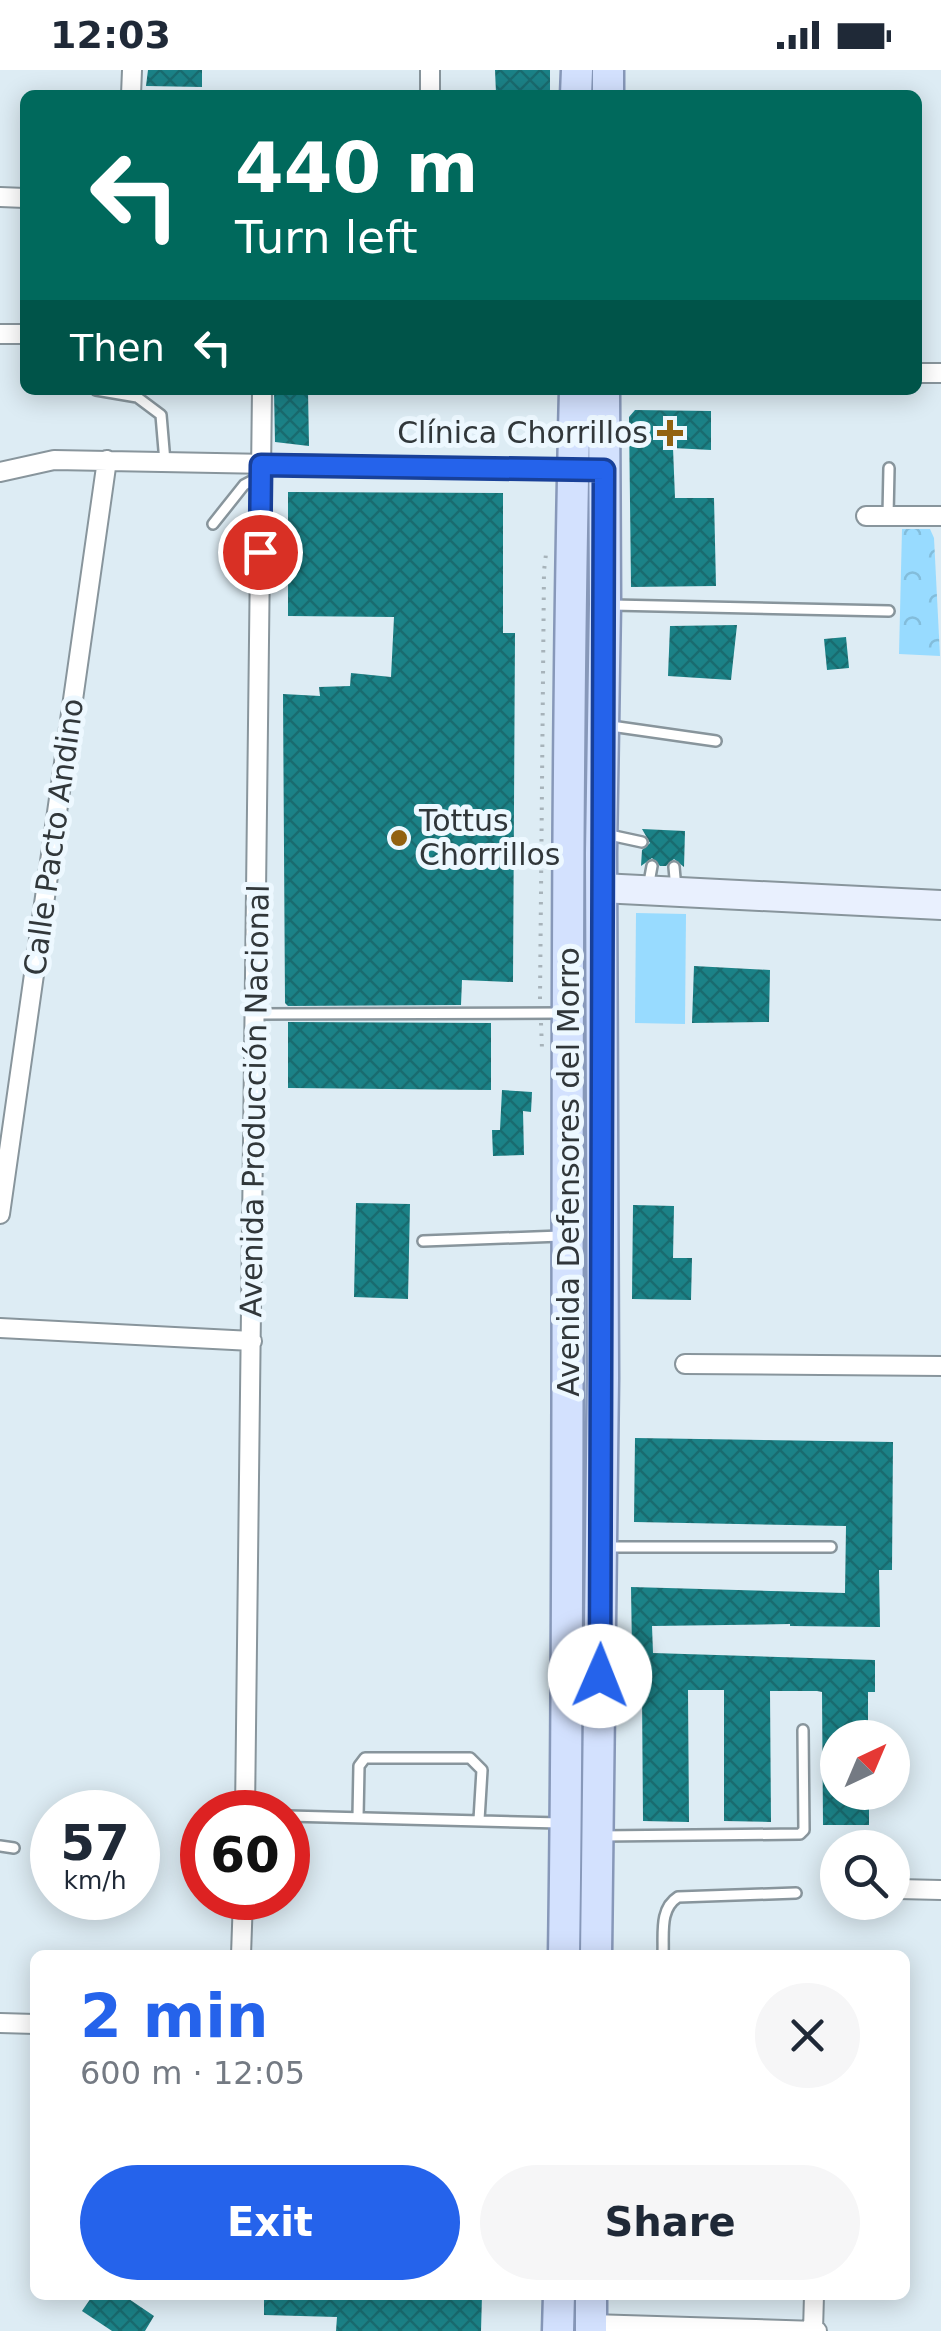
<!DOCTYPE html>
<meta charset="utf-8">
<style>
body{margin:0;font-family:"DejaVu Sans",sans-serif;background:#f6f6f7;color:#1f2937;height:100vh;display:flex;flex-direction:column;font-size:38px;white-space:nowrap}
*{box-sizing:border-box;margin:0}
p{font-size:32px;color:#747a83}
.icon{flex:none;width:55px;height:55px;fill:none;stroke:currentColor;stroke-width:2;stroke-linecap:round;stroke-linejoin:round}
.map{position:relative;flex:1;overflow:hidden}
.side{position:absolute;left:30px;top:1880px;width:880px;height:350px;display:flex;flex-direction:column;background:#fff;border-radius:15px;box-shadow:0 5px 25px #0003}
.side>*{flex:none}
.hud{position:absolute;left:20px;top:20px;width:902px;height:305px;border-radius:15px;box-shadow:0 5px 25px #0003;background:#00695c;color:#fff;overflow:hidden}
.needle{width:65px;rotate:44deg}
.tools{position:absolute;left:820px;top:1650px;display:grid;gap:20px}
.tools a{display:grid;place-items:center;width:90px;height:90px;border-radius:50%;background:#fff;box-shadow:0 5px 25px #0003;font-size:50px}
.speed{position:absolute;left:30px;top:1720px;display:flex;gap:20px;font-size:50px;font-weight:700;text-align:center}
.speed>*{display:grid;place-content:center;width:130px;height:130px;border-radius:50%;background:#fff;box-shadow:0 5px 25px #0003;line-height:1}
.speed small{font-size:25px;font-weight:400}
.speed .limit{border:15px solid #d22;background:#fff;color:#111}
.pin{position:absolute;display:grid;place-items:center;width:85px;height:85px;color:#fff;margin:-42px;border:5px solid #fff;border-radius:50%;box-shadow:0 2px 10px #0007}
.me{position:absolute;width:110px;margin:-55px;rotate:1deg;stroke-linejoin:round;filter:drop-shadow(0 0 8px #0008)}
.turn{display:flex;align-items:center;gap:35px;height:210px;padding:0 50px;font-size:45px}
.turn .icon{width:130px;height:130px;stroke-width:2.5}
.turn b{display:block;font-size:70px;line-height:85px}
.then{display:flex;align-items:center;height:95px;padding:0 50px;background:#0003;gap:20px;font-size:38px}
.round{display:grid;place-items:center;flex:none;width:105px;height:105px;border-radius:52px;background:#f6f6f7}
.head{display:flex;align-items:center;justify-content:space-between;height:170px;padding:0 50px}
h1{font-size:60px;font-weight:700;line-height:75px;color:#2563eb}
.cta{display:flex;gap:20px;margin-top:auto;padding:20px 50px}
.cta a{flex:1;height:115px;border-radius:60px;background:#2563eb;color:#fff;font-size:40px;font-weight:700;line-height:115px;text-align:center}
.cta a+a{background:#f6f6f7;color:#1f2937}
.status{display:flex;justify-content:space-between;align-items:center;height:70px;padding:0 50px;background:#fff;direction:ltr}
.status svg{height:28px;fill:currentColor}
.map>svg:first-child{display:block}
</style>
<div class="status"><b>12:03</b><svg viewBox="0 0 49 12"><path d="M0 12V9h3v3zM5 12V6h3v6zM10 12V3h3v9zM15 12V0h3v12zM26 1h20v11H26zM47 4h2v5h-2z"/></svg></div>
<div class="map">
<svg width="941" height="2261" viewBox="0 0 941 2261">
<defs>
<pattern id="park-crowns" width="20" height="18" patternUnits="userSpaceOnUse" patternTransform="scale(2.5)"><rect width="20" height="18" fill="#98dbff"/><path d="M2 6a3 3 0 1 1 6 0M12 15a3 3 0 1 1 6 0" fill="none" stroke="#83bddb"/></pattern>
<pattern id="building-cross-hatch" width="8" height="8" patternUnits="userSpaceOnUse" patternTransform="scale(2.5)"><rect width="8" height="8" fill="#1b8287"/><path d="M0 0l8 8M0 8l8-8" fill="none" stroke="#196b6f"/></pattern>
</defs>
<rect width="100%" height="100%" fill="#ddecf4"/>
<path fill="url(#park-crowns)" d="M 902,459 L 930,459 L 934,468 L 940,586 L 899,584 Z"/>
<path fill="#98dbff" d="M 636,843 L 686,844 L 685,954 L 635,953 Z"/>
<path fill="url(#building-cross-hatch)" d="M 148,0 L 202,0 L 202,17 L 146,16 Z
M 495,0 L 550,0 L 550,22 L 496,23 Z
M 274,320 L 308,320 L 309,376 L 275,372 Z
M 635,340 L 711,341 L 711,380 L 673,378 L 675,428 L 714,428 L 716,516 L 631,517 L 629,347 Z
M 288,422 L 503,423 L 503,563 L 515,563 L 513,912 L 462,910 L 461,935 L 288,936 L 285,933 L 283,624 L 320,626 L 319,617 L 350,616 L 351,603 L 391,607 L 394,547 L 288,546 Z
M 737,555 L 731,610 L 668,606 L 670,556 Z
M 846,567 L 849,598 L 827,600 L 824,569 Z
M 642,759 L 685,761 L 684,797 L 674,789 L 666,796 L 660,796 L 652,788 L 641,796 L 642,780 L 650,773 Z
M 694,896 L 770,900 L 769,952 L 692,953 Z
M 288,952 L 491,953 L 491,1020 L 288,1018 Z
M 502,1020 L 532,1022 L 531,1042 L 523,1041 L 524,1085 L 493,1086 L 492,1060 L 500,1060 Z
M 356,1133 L 410,1134 L 408,1229 L 354,1227 Z
M 633,1135 L 674,1136 L 673,1188 L 692,1188 L 691,1230 L 632,1229 Z
M 635,1368 L 893,1372 L 892,1500 L 879,1500 L 880,1557 L 790,1556 L 790,1554 L 652,1556 L 653,1583 L 875,1590 L 875,1622 L 868,1622 L 868,1668 L 838,1668 L 838,1722 L 869,1722 L 869,1755 L 823,1755 L 822,1622 L 817,1621 L 770,1621 L 771,1752 L 724,1751 L 724,1620 L 688,1620 L 689,1752 L 643,1751 L 642,1621 L 628,1621 L 627,1581 L 632,1581 L 631,1517 L 845,1523 L 846,1456 L 634,1452 Z
M 93,2225 L 123,2225 L 154,2246 L 145,2261 L 112,2261 L 82,2241 Z
M 264,2225 L 482,2225 L 481,2261 L 336,2261 L 337,2247 L 264,2245 Z"/>
<g fill="none" stroke-linecap="round" stroke-linejoin="round">
<g stroke="#88959c" stroke-width="14">
<path id="lane" d="M 96,320 L 137,327 L 161,345 L 165,392
M 888,446 L 889,398
M 213,454 L 244,415 L 259,407
M 612,535 L 889,541
M 611,656 L 716,671
M 605,764 L 642,772
M 674,797 L 676,819
M 648,818 L 652,796
M 256,944 L 563,943
M 423,1171 L 561,1166
M 605,1477 L 831,1477
M 288,1746 L 560,1753
M 358,1747 L 359,1696 L 365,1688 L 470,1688 L 482,1700 L 479,1750
M 601,1766 L 800,1764 L 804,1760 L 803,1660
M 0,1776 L 14,1778
M 663,1885 C 664,1864 659,1839 678,1827 L 796,1823"/>
</g>
<g stroke="#88959c" stroke-width="22">
<path id="street" d="M 430,0 L 430,25
M 131,25 L 132,0
M 0,127 L 25,128
M 0,264 L 25,264
M 918,303 L 941,303
M 0,402 L 54,390 L 604,400
M 866,446 L 941,446
M 0,1144 L 107,390
M 0,1258 L 252,1271
M 685,1294 L 941,1296
M 245,1742 L 262,320
M 898,1819 L 941,1820
M 241,1885 L 243,1828
M 0,1953 L 35,1954
M 591,2254 L 817,2261
M 813,2261 L 814,2225"/>
</g>
<g stroke="#88959c" stroke-width="32">
<path id="secondary" d="M 601,818 L 941,835"/>
</g>
<g stroke="#8798b9" stroke-width="35">
<path id="primary" d="M 576,25 L 577,0
M 608,25 L 608,0
M 564,1885 C 572,1363 562,841 575,320
M 596,1885 L 603,1308 L 601,783 L 605,534 L 604,320
M 558,2261 L 559,2225
M 591,2261 L 591,2225"/>
</g>
<path stroke="#a7b3ba" stroke-width="4" stroke-dasharray="2.5 8" stroke-linecap="butt" d="M 540,929 L 544,501 L 546,484
M 541,953 L 542,979"/>
<use href="#lane" stroke="#fff" stroke-width="9"/>
<use href="#street" stroke="#fff" stroke-width="18"/>
<use href="#secondary" stroke="#e9f0fe" stroke-width="28"/>
<use href="#primary" stroke="#d3e1fe" stroke-width="30"/>
</g>
<g fill="none" stroke-linecap="round" stroke-linejoin="round">
<g stroke="#184099" stroke-width="25">
<path id="route" d="M 260,482 L 261,395 L 604,400 L 600,1606"/>
</g>
<use href="#route" stroke="#2563eb" stroke-width="18"/>
</g>
<g fill="#926211" stroke="#edf8ff" stroke-width="4">
<path d="M665 348h10v10h10v10h-10v10h-10v-10h-10v-10h10z"/>
<circle cx="399" cy="768" r="10"/>
</g>
<g text-anchor="middle" stroke-width="10" stroke-linejoin="round" paint-order="stroke">
<g font-size="30" fill="#31373a" stroke="#edf8ff" text-anchor="end">
<text x="648" y="373">Clínica Chorrillos</text>
<text x="419" y="761" text-anchor="start">Tottus<tspan x="419" dy="34">Chorrillos</tspan></text>
</g>
<g font-size="30" fill="#31373a" stroke="#edf8ff">
<text transform="translate(54 767) rotate(-82)" y="10">Calle Pacto Andino</text>
<text transform="translate(255 1031) rotate(-89)" y="10">Avenida Producción Nacional</text>
<text transform="translate(569 1102) rotate(-90)" y="10">Avenida Defensores del Morro</text>
</g>
</g>
</svg>
<div class="tools">
<a><svg class="needle" viewBox="-14 -14 28 28"><path d="M0-13l5 13h-10z" fill="#e53935"/><path d="M0 13l5-13h-10z" fill="#747a83"/></svg></a>
<a><svg class="icon" aria-label="search" viewBox="0 0 24 24"><circle cx="10" cy="10" r="6"/><path d="M15 15l6 6"/></svg></a>
</div>
<div class="speed"><div>57<small>km/h</small></div><div class="limit">60</div></div>
<div class="pin" style="left:260px;top:482px;background:#d93025"><svg class="icon" aria-label="arrive" viewBox="0 0 24 24"><path d="M6 21V4h12l-3 4 3 4H6"/></svg></div>
<svg class="me" style="left:600px;top:1606px" viewBox="-20 -20 40 40"><circle r="19" fill="#fff"/><path d="M0-13L10 11 0 6-10 11z" fill="#2563eb"/></svg>
<div class="hud">
<div class="turn"><svg class="icon" aria-label="left" viewBox="0 0 24 24"><path d="M17 20v-9H6M10 6l-5 5 5 5"/></svg><div><b>440 m</b>Turn left</div></div>
<div class="then">Then<svg class="icon" aria-label="left" viewBox="0 0 24 24"><path d="M17 20v-9H6M10 6l-5 5 5 5"/></svg></div>
</div>
<section class="side">
<div class="head"><div><h1>2 min</h1><p>600 m · 12:05</p></div><a class="round"><svg class="icon" aria-label="close" viewBox="0 0 24 24"><path d="M6 6l12 12M18 6L6 18"/></svg></a></div>
<div class="cta"><a>Exit</a><a>Share</a></div>
</section>
</div>
